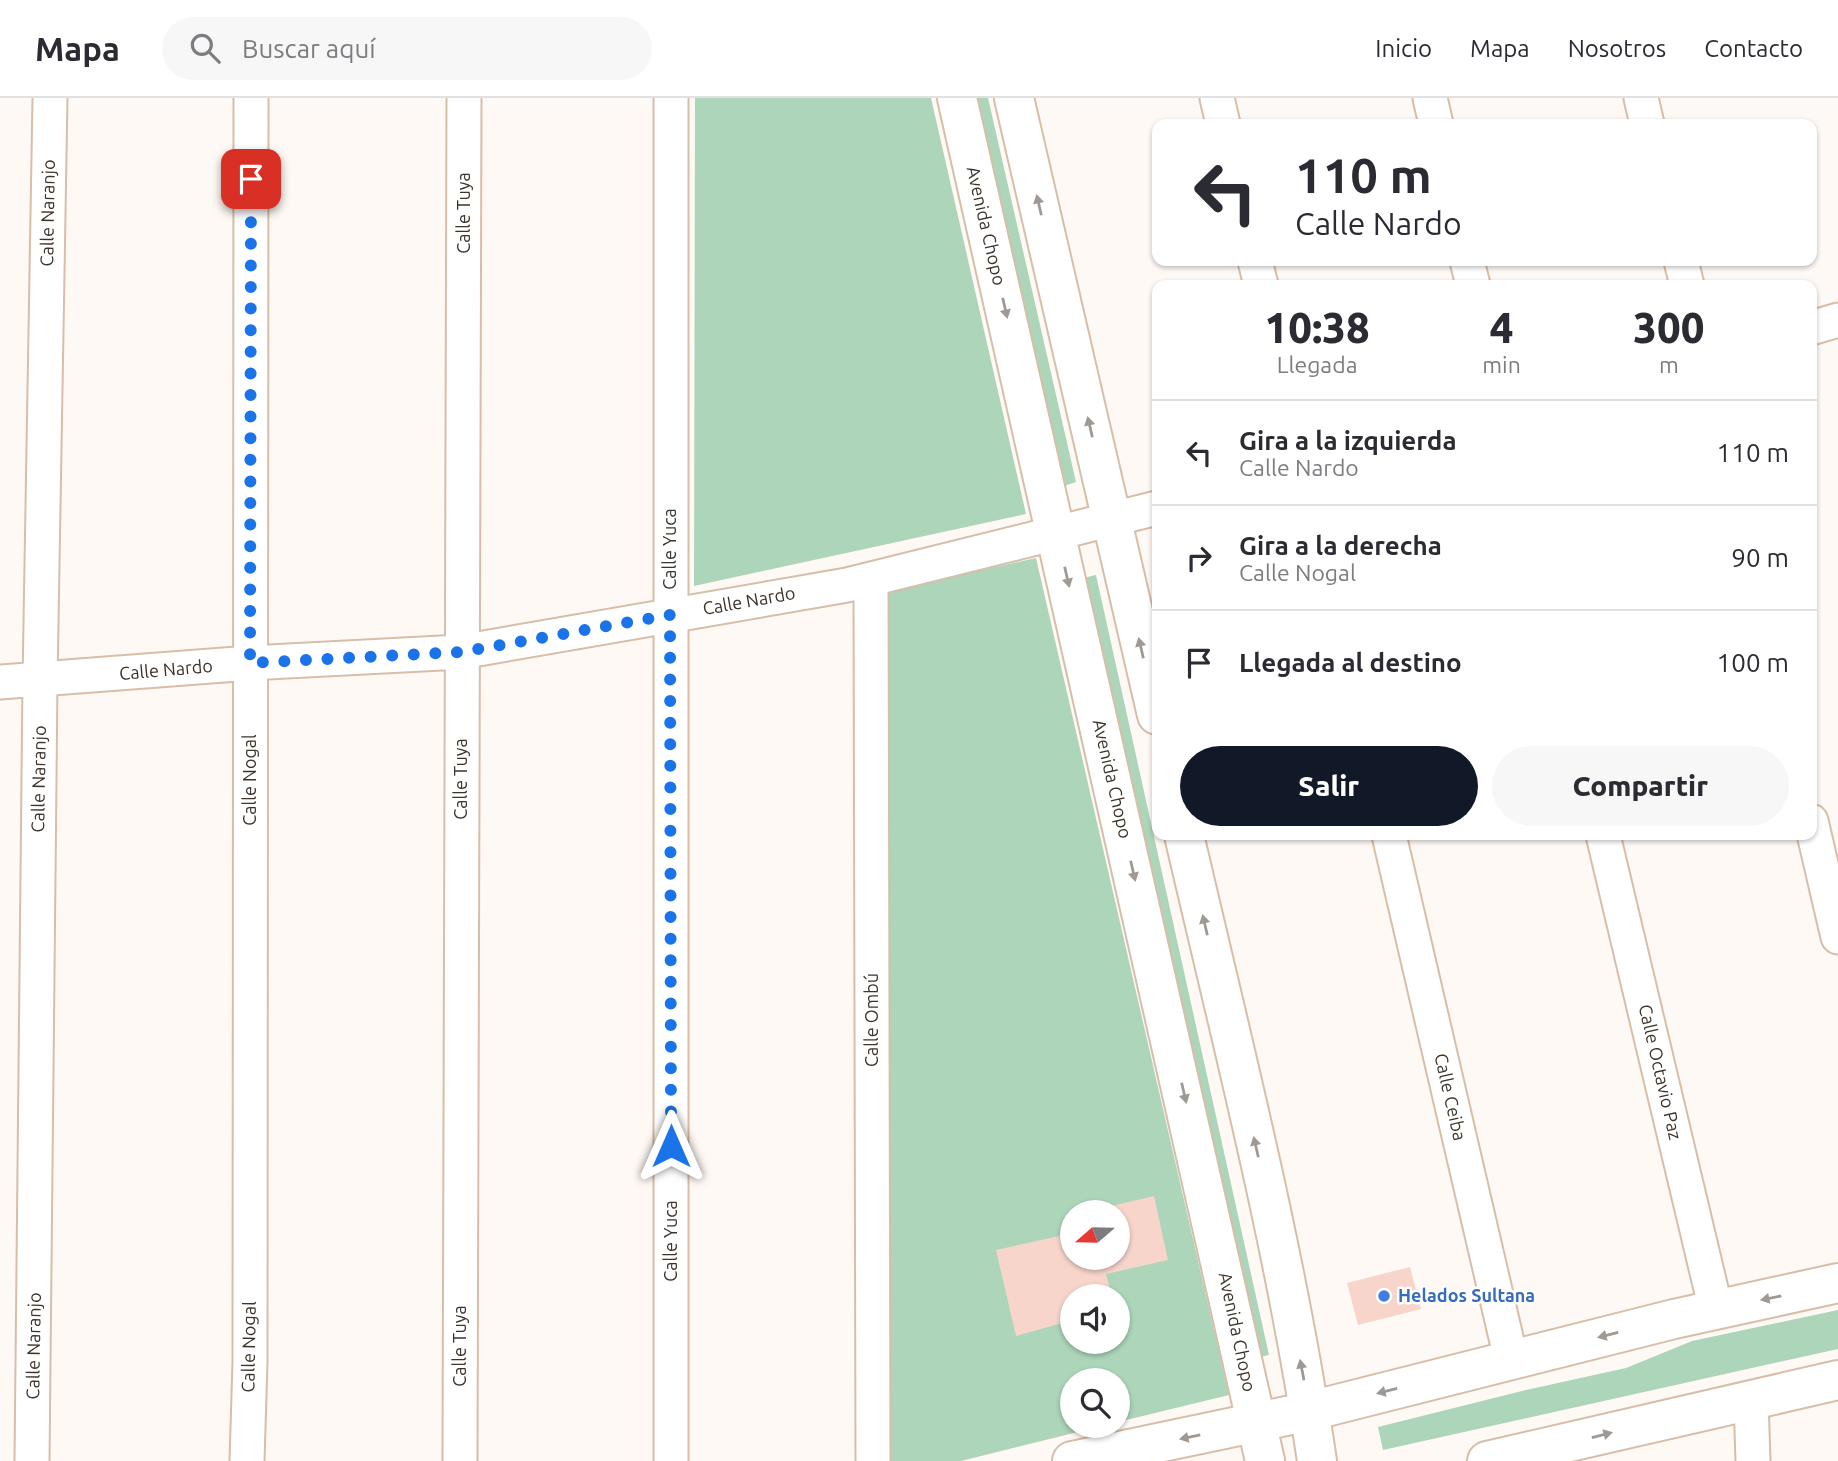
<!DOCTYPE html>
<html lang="es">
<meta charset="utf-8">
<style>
body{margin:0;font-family:Ubuntu,sans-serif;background:#f7f7f7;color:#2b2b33;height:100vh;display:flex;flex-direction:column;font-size:26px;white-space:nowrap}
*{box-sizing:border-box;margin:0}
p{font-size:23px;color:#7c7c81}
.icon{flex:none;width:38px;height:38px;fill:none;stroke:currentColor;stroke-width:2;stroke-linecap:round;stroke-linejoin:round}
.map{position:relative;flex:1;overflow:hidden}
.panel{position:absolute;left:1152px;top:182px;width:665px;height:560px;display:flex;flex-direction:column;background:#fff;border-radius:14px;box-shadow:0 2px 5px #0004}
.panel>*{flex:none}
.top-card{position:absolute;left:1152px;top:21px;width:665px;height:147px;border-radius:14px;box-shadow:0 2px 5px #0004;background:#fff;color:#2b2b33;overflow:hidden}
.needle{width:46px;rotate:250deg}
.controls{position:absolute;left:1060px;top:1102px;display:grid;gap:14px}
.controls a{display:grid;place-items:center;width:70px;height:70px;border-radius:50%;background:#fff;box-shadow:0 2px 5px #0004;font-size:35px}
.pin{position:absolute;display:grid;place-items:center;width:60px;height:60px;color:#fff;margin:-30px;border-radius:14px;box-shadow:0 4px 10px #0006}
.me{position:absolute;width:77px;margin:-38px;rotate:0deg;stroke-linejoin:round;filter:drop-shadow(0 0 5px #0008)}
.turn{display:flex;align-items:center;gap:24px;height:147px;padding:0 28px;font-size:32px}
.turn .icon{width:91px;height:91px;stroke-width:2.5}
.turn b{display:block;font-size:49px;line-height:60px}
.eta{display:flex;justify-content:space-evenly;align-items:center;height:119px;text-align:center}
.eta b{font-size:42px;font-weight:800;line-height:49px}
.cta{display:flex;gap:14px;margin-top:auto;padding:14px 28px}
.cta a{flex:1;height:80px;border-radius:42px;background:#111827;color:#fff;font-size:28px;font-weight:800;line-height:80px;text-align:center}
.cta a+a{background:#f7f7f7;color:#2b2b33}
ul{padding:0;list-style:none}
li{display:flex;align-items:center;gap:21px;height:105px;padding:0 28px;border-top:2px solid #e1e1e2}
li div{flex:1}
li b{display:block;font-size:26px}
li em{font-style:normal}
header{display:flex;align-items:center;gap:42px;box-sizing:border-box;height:98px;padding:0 35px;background:#fff;border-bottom:2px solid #e1e1e2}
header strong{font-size:33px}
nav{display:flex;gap:38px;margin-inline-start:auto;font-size:24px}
.search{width:490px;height:63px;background:#f7f7f7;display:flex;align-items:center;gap:18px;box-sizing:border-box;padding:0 24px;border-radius:38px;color:#7c7c81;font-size:26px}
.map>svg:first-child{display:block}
</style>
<header>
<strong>Mapa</strong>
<div class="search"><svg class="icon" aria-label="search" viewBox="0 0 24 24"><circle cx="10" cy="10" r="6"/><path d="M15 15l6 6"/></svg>Buscar aquí</div>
<nav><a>Inicio</a><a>Mapa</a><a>Nosotros</a><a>Contacto</a></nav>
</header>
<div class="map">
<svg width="1838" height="1363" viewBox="0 0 1838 1363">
<rect width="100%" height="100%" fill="#fff9f5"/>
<path fill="#acd5b9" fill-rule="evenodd" d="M 695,0 L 931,0 L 1026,416 L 694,488 Z
M 965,0 L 988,0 L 1076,384 L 1055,391 Z
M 1036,460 L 1229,1297 L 1118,1324 L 1118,1283 L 1073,1283 L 1073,1328 L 1102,1328 L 961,1363 L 884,1363 L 888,493 ZM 1073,1115 L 1118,1115 L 1118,1160 L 1073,1160 ZM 1073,1199 L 1118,1199 L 1118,1244 L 1073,1244 Z
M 1096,477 L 1269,1257 L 1255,1260 L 1074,482 Z
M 1838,1212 L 1838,1251 L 1383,1352 L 1378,1329 L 1526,1292 L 1626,1270 L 1692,1243 Z"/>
<path fill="#f7d5cb" d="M 1154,1098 L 1168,1162 L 1106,1176 L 1112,1199 L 1073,1199 L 1073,1222 L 1016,1238 L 996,1152 L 1073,1135 L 1073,1160 L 1118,1160 L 1118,1115 L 1086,1114 Z
M 1410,1169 L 1421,1211 L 1358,1227 L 1347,1185 Z"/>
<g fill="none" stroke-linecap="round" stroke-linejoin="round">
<g stroke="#d7bea9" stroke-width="37">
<path id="minor" d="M 671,0 L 671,1363
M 1217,0 L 1223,26
M 1430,0 L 1436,26
M 1641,0 L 1647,26
M 1255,163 L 1261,187
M 1467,163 L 1473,187
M 1681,163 L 1687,187
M 1811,230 L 1838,222
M 871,481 L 873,1363
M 0,584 L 250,565 L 461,554 L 847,487 L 1157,410
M 1811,723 L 1838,839
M 1389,737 L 1511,1261
M 1603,737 L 1716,1212
M 1751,1301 L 1753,1363
M 32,1363 L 40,583 L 50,0
M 247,1363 L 250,1264 L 251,0
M 460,1363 L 464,0"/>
</g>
<g stroke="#d7bea9" stroke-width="42">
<path id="tertiary" d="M 957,0 L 1265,1363
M 1014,0 L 1157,617
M 1184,737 C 1232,944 1286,1152 1317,1363
M 1072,1363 L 1310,1313 L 1674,1221 L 1838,1185
M 1487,1363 L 1838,1282"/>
</g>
<use href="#minor" stroke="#fff" stroke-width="33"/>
<use href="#tertiary" stroke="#fff" stroke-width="38"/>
</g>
<defs><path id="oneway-solid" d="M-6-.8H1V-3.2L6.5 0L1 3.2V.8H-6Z" transform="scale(1.75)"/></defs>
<g fill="#9e9995">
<use href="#oneway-solid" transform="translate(1039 107) rotate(-103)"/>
<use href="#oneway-solid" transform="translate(1005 210) rotate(77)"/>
<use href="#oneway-solid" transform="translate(1090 329) rotate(-103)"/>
<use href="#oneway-solid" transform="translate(1067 479) rotate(77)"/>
<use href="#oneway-solid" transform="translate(1141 550) rotate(-103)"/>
<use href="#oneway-solid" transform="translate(1133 773) rotate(77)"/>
<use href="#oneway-solid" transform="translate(1205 827) rotate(-103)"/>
<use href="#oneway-solid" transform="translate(1184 995) rotate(77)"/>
<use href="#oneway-solid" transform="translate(1256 1049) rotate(-103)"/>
<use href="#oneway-solid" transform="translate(1771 1200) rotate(168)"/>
<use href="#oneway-solid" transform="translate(1608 1237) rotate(166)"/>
<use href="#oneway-solid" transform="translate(1302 1272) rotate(-101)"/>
<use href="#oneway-solid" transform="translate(1387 1293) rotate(166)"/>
<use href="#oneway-solid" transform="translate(1602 1337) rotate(-14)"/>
<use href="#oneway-solid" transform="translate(1190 1339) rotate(168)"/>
</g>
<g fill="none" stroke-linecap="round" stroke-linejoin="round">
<path stroke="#1a73e8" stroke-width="12" stroke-dasharray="0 21.6" d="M 251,81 L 250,565 L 461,554 L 670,517 L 671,1048"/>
</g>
<circle fill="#3f7fe0" stroke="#fff" stroke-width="2.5" cx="1384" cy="1198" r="7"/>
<g text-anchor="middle" stroke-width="5" stroke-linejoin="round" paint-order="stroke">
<g font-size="18" fill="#3d332b" stroke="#fff">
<text transform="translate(48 115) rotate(-89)" y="6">Calle Naranjo</text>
<text transform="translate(464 115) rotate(-90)" y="6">Calle Tuya</text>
<text transform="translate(986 128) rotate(77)" y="6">Avenida Chopo</text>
<text transform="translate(670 451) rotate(-90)" y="6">Calle Yuca</text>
<text transform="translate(749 503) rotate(-10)" y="6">Calle Nardo</text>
<text transform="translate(166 572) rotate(-5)" y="6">Calle Nardo</text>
<text transform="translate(39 681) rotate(-89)" y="6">Calle Naranjo</text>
<text transform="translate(461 681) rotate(-90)" y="6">Calle Tuya</text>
<text transform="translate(1112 681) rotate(77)" y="6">Avenida Chopo</text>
<text transform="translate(250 682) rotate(-90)" y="6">Calle Nogal</text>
<text transform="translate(872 922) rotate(-90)" y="6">Calle Ombú</text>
<text transform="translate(1660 974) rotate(77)" y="6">Calle Octavio Paz</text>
<text transform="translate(1450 999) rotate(77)" y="6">Calle Ceiba</text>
<text transform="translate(671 1143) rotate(-90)" y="6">Calle Yuca</text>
<text transform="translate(1237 1234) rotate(78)" y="6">Avenida Chopo</text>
<text transform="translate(34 1248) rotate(-89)" y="6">Calle Naranjo</text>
<text transform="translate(460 1248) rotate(-90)" y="6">Calle Tuya</text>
<text transform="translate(249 1249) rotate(-89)" y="6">Calle Nogal</text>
</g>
<g font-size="18" font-weight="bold" fill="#366cbe" stroke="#fff" text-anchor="start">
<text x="1398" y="1204">Helados Sultana</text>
</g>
</g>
</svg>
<div class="controls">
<a><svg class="needle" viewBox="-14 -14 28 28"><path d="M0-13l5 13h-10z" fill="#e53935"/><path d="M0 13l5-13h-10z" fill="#7c7c81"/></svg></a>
<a><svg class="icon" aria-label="sound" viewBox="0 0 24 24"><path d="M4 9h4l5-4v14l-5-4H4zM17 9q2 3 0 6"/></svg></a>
<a><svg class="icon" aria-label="search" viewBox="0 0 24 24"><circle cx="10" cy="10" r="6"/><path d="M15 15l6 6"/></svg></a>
</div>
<div class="pin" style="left:251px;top:81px;background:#d93025"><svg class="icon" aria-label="arrive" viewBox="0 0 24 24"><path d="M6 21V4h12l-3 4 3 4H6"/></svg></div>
<svg class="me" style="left:671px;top:1048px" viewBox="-20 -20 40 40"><path d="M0-17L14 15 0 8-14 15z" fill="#1a73e8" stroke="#fff" stroke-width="4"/></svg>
<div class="top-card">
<div class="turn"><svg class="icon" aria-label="left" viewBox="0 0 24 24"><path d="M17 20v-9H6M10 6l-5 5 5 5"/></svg><div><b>110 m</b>Calle Nardo</div></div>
</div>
<section class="panel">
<div class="eta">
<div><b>10:38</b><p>Llegada</p></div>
<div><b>4</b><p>min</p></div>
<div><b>300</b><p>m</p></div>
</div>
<ul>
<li><svg class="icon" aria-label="left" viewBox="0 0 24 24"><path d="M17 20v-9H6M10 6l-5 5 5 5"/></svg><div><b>Gira a la izquierda</b><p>Calle Nardo</p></div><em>110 m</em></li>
<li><svg class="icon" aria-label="right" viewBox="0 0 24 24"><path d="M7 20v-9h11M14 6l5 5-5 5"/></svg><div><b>Gira a la derecha</b><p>Calle Nogal</p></div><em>90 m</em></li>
<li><svg class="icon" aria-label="arrive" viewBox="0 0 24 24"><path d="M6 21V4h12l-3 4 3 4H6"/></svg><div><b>Llegada al destino</b></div><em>100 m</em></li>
</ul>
<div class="cta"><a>Salir</a><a>Compartir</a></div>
</section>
</div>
